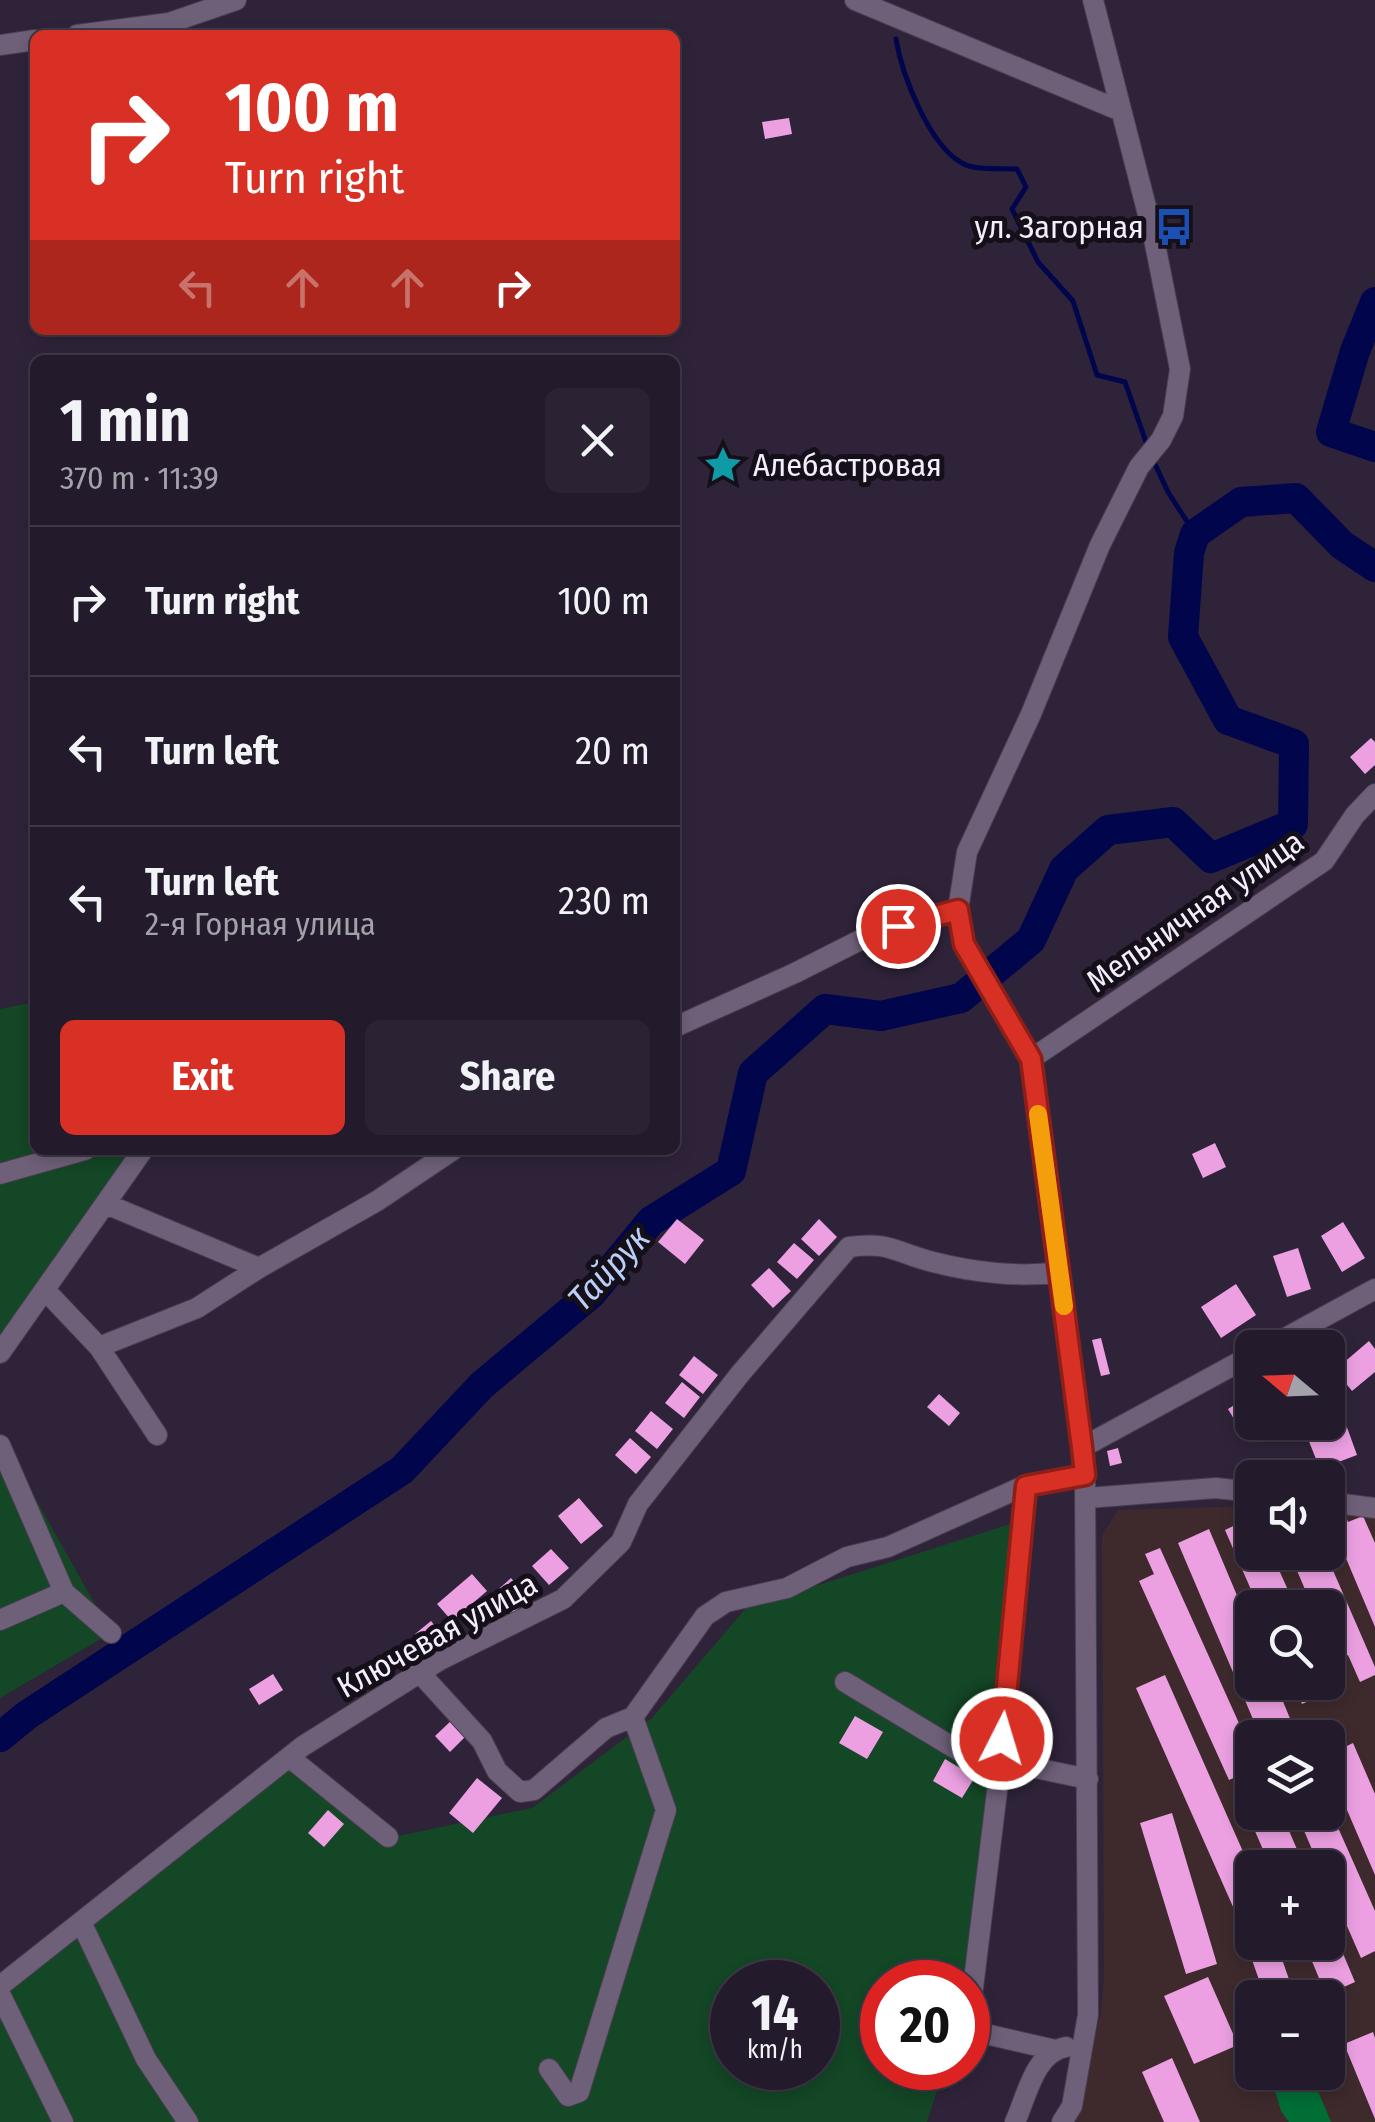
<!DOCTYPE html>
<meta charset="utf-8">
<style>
body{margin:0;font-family:"Fira Sans Condensed",sans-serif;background:#2b2333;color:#f1f3f6;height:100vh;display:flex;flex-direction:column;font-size:38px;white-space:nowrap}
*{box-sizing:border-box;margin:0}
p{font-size:32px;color:#a3a1a9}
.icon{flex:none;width:55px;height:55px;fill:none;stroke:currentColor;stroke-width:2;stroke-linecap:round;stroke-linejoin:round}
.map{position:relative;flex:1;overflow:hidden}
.sheet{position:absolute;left:30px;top:355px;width:650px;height:800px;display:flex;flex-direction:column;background:#231a2b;border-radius:15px;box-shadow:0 5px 15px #0003,0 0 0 2px #403847}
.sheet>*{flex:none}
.guide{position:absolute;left:30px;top:30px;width:650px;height:305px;border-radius:15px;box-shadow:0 5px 15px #0003,0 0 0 2px #403847;background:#d93025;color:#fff;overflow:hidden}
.needle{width:65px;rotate:289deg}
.buttons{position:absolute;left:1235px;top:1330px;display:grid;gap:20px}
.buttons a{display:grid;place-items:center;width:110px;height:110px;border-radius:15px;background:#231a2b;box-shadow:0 5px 15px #0003,0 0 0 2px #403847;font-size:50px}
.speed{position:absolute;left:710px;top:1960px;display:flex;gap:20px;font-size:50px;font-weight:700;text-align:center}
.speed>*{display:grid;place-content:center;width:130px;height:130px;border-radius:50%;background:#231a2b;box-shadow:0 5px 15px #0003,0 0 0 2px #403847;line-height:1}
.speed small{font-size:25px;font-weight:400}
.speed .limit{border:15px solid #d22;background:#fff;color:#111}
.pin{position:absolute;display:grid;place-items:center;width:85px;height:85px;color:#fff;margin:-42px;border:5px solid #fff;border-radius:50%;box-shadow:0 2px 10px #0007}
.me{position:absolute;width:110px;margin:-55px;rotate:5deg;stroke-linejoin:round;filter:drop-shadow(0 0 8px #0008)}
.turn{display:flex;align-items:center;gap:35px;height:210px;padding:0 30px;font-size:45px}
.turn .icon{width:130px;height:130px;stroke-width:2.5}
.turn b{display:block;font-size:70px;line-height:85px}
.lanes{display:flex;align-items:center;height:95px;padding:0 30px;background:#0003;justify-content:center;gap:50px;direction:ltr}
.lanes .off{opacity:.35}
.round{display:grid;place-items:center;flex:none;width:105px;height:105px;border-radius:15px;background:#2b2333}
.summary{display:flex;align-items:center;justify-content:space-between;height:170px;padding:0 30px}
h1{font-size:60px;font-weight:700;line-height:75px}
.action{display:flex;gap:20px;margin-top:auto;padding:20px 30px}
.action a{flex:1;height:115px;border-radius:15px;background:#d93025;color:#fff;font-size:40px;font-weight:700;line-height:115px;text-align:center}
.action a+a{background:#2b2333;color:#f1f3f6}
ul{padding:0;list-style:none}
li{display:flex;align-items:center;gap:30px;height:150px;padding:0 30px;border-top:2px solid #403847}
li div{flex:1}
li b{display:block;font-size:38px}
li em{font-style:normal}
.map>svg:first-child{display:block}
</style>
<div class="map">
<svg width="1375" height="2122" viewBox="0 0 1375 2122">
<rect width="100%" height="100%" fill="#2f2339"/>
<path fill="#3e2a2c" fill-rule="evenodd" d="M 1252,1506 L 1252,1552 L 1328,1552 L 1328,1506 L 1375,1513 L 1375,2122 L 1076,2122 L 1101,2012 L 1104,1976 L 1102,1535 L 1118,1510 ZM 1252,1608 L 1328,1608 L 1328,1682 L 1252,1682 ZM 1252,1738 L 1328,1738 L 1328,1812 L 1252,1812 ZM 1252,1868 L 1328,1868 L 1328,1942 L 1252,1942 ZM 1252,1998 L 1328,1998 L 1328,2072 L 1252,2072 Z"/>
<path fill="#134726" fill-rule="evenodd" d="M 35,1002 L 35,1150 L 143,1150 L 0,1353 L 0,1009 Z
M 0,1435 L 111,1633 L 0,1698 Z
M 1029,1518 L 1020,1640 L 975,1749 L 1001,1762 L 964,1982 L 882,1982 L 882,2068 L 944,2068 L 927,2122 L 0,2122 L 0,1989 L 301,1756 L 398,1836 L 532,1808 L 652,1718 L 746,1608 ZM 732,1982 L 818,1982 L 818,2068 L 732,2068 Z"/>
<path fill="#016e36" d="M 1270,2073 L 1320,2073 L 1318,2091 L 1331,2122 L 1289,2122 L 1281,2111 Z"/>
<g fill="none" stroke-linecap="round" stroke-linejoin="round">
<path stroke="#01064c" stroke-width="5" d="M 896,39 C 902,75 929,145 962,163 C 975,171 1000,168 1017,169 L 1026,187 L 1012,209 L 1038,262 L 1073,301 L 1097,375 L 1125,382 L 1147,445
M 1153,460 L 1168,492 L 1195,534"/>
<path stroke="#01064c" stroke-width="30" d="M 1375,302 L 1355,351 L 1331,432 L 1375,447
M 0,1737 L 27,1715 L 402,1470 L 482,1385 L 591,1294 L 651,1221 L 731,1171 L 753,1073 L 825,1009 L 881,1016 L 961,998 L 1031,940 L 1064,869 L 1108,830 L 1173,822 L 1211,858 L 1293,824 L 1294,744 L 1228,720 L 1183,637 L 1189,553 L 1195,534 L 1241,502 L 1296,498 L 1342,545 L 1375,567"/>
</g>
<path fill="#eca0e2" d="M 789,118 L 792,134 L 765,139 L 762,122 Z
M 1371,738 L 1375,742 L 1375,765 L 1365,774 L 1350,757 Z
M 1215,1143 L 1226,1167 L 1203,1178 L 1192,1154 Z
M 677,1219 L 704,1240 L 685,1264 L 658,1242 Z
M 819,1219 L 837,1237 L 819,1256 L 801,1239 Z
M 1343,1222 L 1365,1258 L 1342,1272 L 1321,1236 Z
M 794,1243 L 814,1260 L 797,1279 L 777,1262 Z
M 1298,1248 L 1311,1289 L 1287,1297 L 1273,1256 Z
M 769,1268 L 791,1291 L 773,1308 L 751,1285 Z
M 1236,1284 L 1256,1315 L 1221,1338 L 1201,1307 Z
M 1101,1338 L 1110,1374 L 1101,1376 L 1092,1340 Z
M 1369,1341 L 1375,1349 L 1375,1372 L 1352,1391 L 1335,1370 Z
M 694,1356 L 718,1375 L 703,1394 L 679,1375 Z
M 682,1382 L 700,1397 L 684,1418 L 665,1403 Z
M 939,1394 L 960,1413 L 949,1426 L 927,1407 Z
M 1252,1394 L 1252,1422 L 1277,1422 L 1247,1441 L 1228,1409 Z
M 651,1411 L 673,1429 L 657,1449 L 635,1431 Z
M 1344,1419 L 1357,1455 L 1320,1469 L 1306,1434 Z
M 630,1438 L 651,1457 L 636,1474 L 615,1455 Z
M 1118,1448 L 1122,1463 L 1110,1466 L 1107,1451 Z
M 579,1498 L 603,1526 L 581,1544 L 558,1516 Z
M 1344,1512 L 1348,1522 L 1363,1516 L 1375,1543 L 1375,1627 L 1329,1518 Z
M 1252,1517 L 1252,1552 L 1271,1552 L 1296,1608 L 1259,1608 L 1225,1530 Z
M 1209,1529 L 1252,1631 L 1252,1682 L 1275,1682 L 1298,1738 L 1261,1738 L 1178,1543 Z
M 1160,1548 L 1252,1752 L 1252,1770 L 1229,1780 L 1139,1581 L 1154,1574 L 1145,1554 Z
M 551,1549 L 569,1568 L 549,1585 L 532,1566 Z
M 1289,1552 L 1325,1552 L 1375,1667 L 1375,1675 L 1360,1682 L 1348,1655 L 1336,1660 L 1328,1641 L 1328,1608 L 1313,1608 Z
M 472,1574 L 487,1591 L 452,1621 L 437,1604 Z
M 511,1578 L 529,1599 L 511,1615 L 493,1594 Z
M 431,1621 L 443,1636 L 427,1649 L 415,1634 Z
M 273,1674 L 283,1690 L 259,1705 L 249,1689 Z
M 1165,1675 L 1252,1872 L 1252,1901 L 1234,1909 L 1136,1688 Z
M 1292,1682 L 1312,1682 L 1318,1697 L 1302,1704 Z
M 855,1716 L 883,1732 L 867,1759 L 839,1743 Z
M 453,1719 L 468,1734 L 450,1752 L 435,1736 Z
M 1353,1743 L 1375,1794 L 1375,1875 L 1328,1766 L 1328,1755 Z
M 945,1759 L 975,1777 L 962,1798 L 933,1781 Z
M 477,1778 L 502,1798 L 473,1833 L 449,1813 Z
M 1252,1786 L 1252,1812 L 1281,1812 L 1305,1868 L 1271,1868 L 1238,1792 Z
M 1328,1805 L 1375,1911 L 1375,1951 L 1361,1958 L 1328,1883 L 1328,1868 L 1320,1868 L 1296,1812 L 1328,1812 Z
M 328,1810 L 344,1824 L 324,1847 L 308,1833 Z
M 1172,1813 L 1217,1964 L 1186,1974 L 1140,1823 Z
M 1328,1918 L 1355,1982 L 1326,1995 L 1304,1942 L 1328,1942 Z
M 1252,1938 L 1252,1942 L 1276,1942 L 1291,1985 L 1264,1994 L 1245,1940 Z
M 1208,1977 L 1238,2045 L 1194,2064 L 1164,1996 Z
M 1373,2032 L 1375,2038 L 1375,2119 L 1344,2044 Z
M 1172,2058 L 1200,2122 L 1164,2122 L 1142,2072 Z"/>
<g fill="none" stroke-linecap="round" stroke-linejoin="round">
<g stroke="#483e4f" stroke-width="22">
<path id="minor" d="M 855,0 L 1121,111
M 77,35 L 169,23 L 236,0
M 0,45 L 35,40
M 675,1027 L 795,973 L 870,935 L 958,910
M 1031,1059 L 1324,861 L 1355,815 L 1375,794
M 0,1174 L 85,1150
M 106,1204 L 259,1268 L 377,1201 L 453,1150
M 45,1290 L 99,1347 L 157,1435
M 99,1347 L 197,1308 L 259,1268
M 1267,1348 L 1375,1289
M 0,1353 L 143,1150
M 0,1445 L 64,1592 L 111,1633
M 1083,1447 L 1252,1355
M 1087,1498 L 1216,1488 L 1252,1492
M 1328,1502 L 1375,1508
M 0,1620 L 64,1592
M 420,1673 L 482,1741 L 497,1771 L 520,1792 L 534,1790 L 606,1728 L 633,1717
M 845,1682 L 999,1775 L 1026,1485
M 289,1757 L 388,1837
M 81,1922 L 146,2059 L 188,2122
M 0,1986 L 303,1746 L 440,1660 L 563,1599 L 621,1542 L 638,1504 L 740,1374 L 849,1247 C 891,1241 896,1253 933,1262 C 972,1272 1019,1278 1059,1272
M 0,1994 L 63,2122
M 1055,2050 L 977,2032 L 972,1996 L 999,1775 L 1026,1766 L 1088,1779
M 549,2069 L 568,2096 L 579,2092 L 666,1810 L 633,1717 L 705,1616 L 726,1602 L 787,1588 L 847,1557 L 888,1547 L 1026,1485 L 1085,1475
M 1015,2122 C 1027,2096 1034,2053 1066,2047
M 1062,2122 L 1072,2106 L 1088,2015 L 1085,1475 L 1031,1059 L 964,944 L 958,910 L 967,852 L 1031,714 L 1100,545 L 1139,467 L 1161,440 L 1173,416 L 1180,369 L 1153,234 L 1093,0"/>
</g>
<use href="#minor" stroke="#6e6079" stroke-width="20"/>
</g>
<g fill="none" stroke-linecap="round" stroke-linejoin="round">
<g stroke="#8d1f18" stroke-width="25">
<path id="route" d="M 898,926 L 958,910 L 964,944 L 1031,1059 L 1082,1447 L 1085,1475 L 1026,1486 L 1002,1739"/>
</g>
<use href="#route" stroke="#d93025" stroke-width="18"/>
<path stroke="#f59e0b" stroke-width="18" d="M 1038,1114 L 1064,1306"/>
</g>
<defs>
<g id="bus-bare" transform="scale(3)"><path d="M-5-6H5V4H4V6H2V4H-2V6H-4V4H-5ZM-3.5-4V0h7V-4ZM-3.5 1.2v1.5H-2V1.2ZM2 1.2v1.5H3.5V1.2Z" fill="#1a4fb4" stroke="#150f19" stroke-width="2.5" paint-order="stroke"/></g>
<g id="sight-bare" transform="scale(3)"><path d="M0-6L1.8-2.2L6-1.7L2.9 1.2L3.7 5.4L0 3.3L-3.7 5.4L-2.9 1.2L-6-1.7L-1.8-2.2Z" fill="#0f9aa8" stroke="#150f19" stroke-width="2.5" paint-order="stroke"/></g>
</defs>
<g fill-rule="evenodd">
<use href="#bus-bare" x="1174" y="227"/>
<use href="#sight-bare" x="723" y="465"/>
</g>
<g text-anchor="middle" stroke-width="10" stroke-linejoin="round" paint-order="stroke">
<g font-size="32" fill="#f4edfb" stroke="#150f19" text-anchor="end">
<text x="1144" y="238">ул. Загорная</text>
<text x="753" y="476" text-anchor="start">Алебастровая</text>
</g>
<g font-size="32" fill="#f4edfb" stroke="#150f19">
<text transform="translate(1195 911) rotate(-35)" y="11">Мельничная улица</text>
<text transform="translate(437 1635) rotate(-29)" y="11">Ключевая улица</text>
</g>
<g font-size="35" font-style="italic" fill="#bacef6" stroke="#150f19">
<text transform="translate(609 1268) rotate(-47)" y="12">Тайрук</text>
</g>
</g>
</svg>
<div class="buttons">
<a><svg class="needle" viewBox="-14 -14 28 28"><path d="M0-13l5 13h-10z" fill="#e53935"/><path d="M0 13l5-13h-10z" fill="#a3a1a9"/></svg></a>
<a><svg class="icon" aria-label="sound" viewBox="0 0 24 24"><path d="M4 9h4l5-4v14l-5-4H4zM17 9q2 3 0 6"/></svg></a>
<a><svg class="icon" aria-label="search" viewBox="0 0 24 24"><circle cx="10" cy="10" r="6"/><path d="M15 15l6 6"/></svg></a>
<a><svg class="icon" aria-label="layers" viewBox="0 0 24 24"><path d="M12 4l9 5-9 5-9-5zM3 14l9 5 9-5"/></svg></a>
<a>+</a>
<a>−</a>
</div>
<div class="speed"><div>14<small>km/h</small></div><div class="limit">20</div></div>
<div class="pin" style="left:898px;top:926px;background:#d93025"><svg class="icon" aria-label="arrive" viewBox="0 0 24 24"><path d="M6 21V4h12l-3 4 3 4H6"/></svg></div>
<svg class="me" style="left:1002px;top:1739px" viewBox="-20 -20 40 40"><circle r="17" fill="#d93025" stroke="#fff" stroke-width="3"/><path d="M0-11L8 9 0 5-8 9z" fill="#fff"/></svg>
<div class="guide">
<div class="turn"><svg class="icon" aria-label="right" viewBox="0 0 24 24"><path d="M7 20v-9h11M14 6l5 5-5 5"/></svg><div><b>100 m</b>Turn right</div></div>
<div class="lanes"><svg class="icon off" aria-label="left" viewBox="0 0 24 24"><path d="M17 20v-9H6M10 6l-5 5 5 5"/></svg><svg class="icon off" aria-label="ahead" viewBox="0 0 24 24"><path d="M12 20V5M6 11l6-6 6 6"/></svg><svg class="icon off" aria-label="ahead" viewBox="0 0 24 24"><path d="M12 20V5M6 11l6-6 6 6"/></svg><svg class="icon" aria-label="right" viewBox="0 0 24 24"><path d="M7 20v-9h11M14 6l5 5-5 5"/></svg></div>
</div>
<section class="sheet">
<div class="summary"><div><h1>1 min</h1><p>370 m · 11:39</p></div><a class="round"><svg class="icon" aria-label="close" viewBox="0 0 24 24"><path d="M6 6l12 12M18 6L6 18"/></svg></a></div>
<ul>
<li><svg class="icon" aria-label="right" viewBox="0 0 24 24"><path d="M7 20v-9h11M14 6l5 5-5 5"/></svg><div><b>Turn right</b></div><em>100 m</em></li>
<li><svg class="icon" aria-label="left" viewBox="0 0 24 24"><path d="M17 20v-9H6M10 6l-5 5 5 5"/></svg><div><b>Turn left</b></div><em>20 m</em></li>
<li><svg class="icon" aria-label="left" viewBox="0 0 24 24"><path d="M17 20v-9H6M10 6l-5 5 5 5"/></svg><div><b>Turn left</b><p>2-я Горная улица</p></div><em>230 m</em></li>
</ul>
<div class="action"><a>Exit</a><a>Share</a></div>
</section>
</div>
